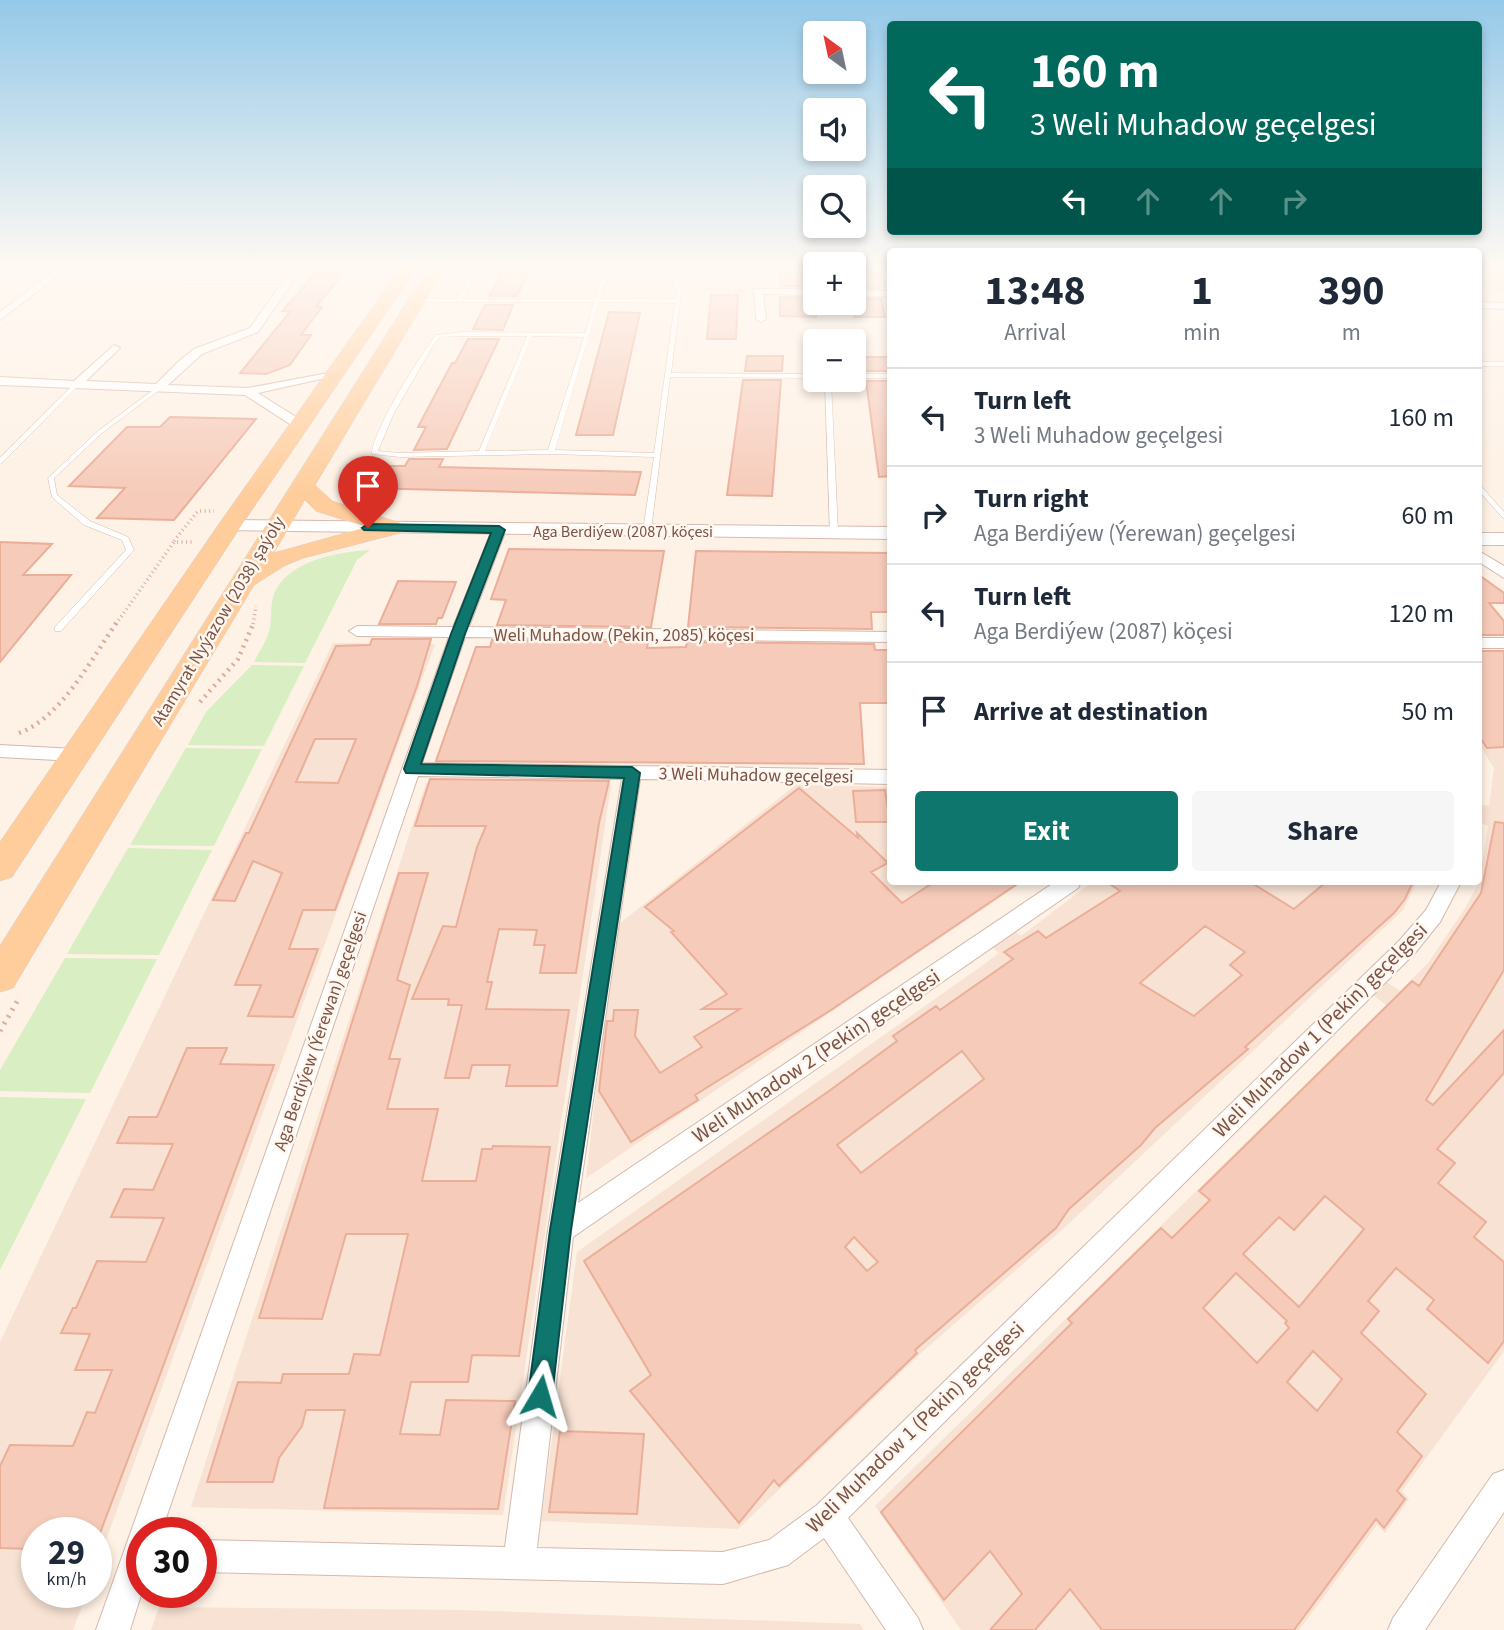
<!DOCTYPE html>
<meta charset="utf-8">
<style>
body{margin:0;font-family:"Source Sans 3",sans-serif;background:#f6f6f7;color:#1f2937;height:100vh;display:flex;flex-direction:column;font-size:26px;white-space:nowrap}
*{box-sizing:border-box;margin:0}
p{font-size:23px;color:#747a83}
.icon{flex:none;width:38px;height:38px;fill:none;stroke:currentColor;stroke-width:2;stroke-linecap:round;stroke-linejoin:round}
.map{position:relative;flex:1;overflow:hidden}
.sheet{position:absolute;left:887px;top:248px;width:595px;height:637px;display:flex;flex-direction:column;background:#fff;border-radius:7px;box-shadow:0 4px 10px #0003}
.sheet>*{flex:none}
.banner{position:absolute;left:887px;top:21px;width:595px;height:214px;border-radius:7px;box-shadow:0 4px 10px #0003;background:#00695c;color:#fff;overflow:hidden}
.needle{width:46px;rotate:327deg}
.tools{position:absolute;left:803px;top:21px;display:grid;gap:14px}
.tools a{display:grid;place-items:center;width:63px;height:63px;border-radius:7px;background:#fff;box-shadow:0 4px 10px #0003;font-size:35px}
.speed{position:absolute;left:21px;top:1517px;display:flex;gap:14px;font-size:35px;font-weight:700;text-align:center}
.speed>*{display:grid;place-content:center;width:91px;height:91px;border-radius:50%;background:#fff;box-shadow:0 4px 10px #0003;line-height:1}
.speed small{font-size:18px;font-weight:400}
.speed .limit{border:10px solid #d22;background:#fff;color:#111}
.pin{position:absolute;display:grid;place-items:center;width:60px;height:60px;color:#fff;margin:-72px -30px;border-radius:50% 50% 50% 0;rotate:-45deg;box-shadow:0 0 7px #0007}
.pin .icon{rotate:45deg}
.me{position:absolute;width:77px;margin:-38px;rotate:7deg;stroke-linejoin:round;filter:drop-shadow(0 0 5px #0008)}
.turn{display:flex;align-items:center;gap:24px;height:147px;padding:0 28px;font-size:32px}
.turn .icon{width:91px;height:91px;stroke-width:2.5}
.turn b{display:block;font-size:49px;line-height:60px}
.lanes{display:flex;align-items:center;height:66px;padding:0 28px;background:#0003;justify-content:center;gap:35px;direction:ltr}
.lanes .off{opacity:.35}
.eta{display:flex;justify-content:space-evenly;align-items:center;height:119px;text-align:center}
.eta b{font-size:42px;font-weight:700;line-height:49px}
.action{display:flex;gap:14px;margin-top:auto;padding:14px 28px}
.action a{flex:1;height:80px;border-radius:7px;background:#0f766e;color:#fff;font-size:28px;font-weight:700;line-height:80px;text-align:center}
.action a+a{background:#f6f6f7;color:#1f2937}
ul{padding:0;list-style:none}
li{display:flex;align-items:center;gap:21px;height:98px;padding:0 28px;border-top:2px solid #e0e1e3}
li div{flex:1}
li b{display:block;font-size:26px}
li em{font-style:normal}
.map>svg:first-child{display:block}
</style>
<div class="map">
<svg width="1504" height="1630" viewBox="0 0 1504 1630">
<rect width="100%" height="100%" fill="#fef1e5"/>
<path fill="#f7e2d3" d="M 1479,266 L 1504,266 L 1504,293 L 1479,295 Z
M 333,643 L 435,644 L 96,1567 L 96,1533 L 37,1533 L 37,1592 L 87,1593 L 73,1630 L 0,1630 L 0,1342 Z
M 1479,656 L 1504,656 L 1504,1351 L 1402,1491 L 1409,1499 L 1385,1533 L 1377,1525 L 1299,1630 L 961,1630 L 875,1506 L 1386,1005 L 1372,994 L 1385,981 L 1400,991 L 1428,963 L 1466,907 L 1479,882 L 1488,826 L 1480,823 L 1482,805 L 1489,806 L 1494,768 L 1479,744 Z
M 574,782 L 611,785 L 503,1515 L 191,1507 L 426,783 Z
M 796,785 L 891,787 L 891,882 L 1023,882 L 586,1178 L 615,927 Z
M 1092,882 L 1417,882 L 1403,910 L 1063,1229 L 921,1353 L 738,1529 L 541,1521 L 577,1252 L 983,965 L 999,953 L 991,946 L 1014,931 L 1021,936 Z
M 159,1607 L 460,1610 L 860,1624 L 864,1630 L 151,1630 Z"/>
<path fill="#d9eec2" d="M 370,550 L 357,560 L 305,663 L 254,662 C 259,652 268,639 270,627 C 272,617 270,605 274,594 C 288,560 338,552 370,550 Z
M 252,665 L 304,666 L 264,746 L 188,745 L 206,712 Z
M 186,748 L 262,749 L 214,846 L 130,845 Z
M 128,848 L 212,850 L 159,955 L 67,954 Z
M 65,958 L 157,959 L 90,1093 L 0,1091 L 0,1070 Z
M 0,1097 L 86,1099 L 0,1270 Z"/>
<path fill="#f6cbba" stroke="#ebae99" stroke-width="2" fill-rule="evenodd" d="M 505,266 L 532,266 L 517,296 L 489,296 Z
M 780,272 L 816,272 L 816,286 L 780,286 Z
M 854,272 L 876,272 L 879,288 L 854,287 Z
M 315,274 L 343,274 L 316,307 L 322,307 L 301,335 L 311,335 L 290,365 L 266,374 L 240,373 L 290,312 L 282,311 Z
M 711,295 L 738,295 L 736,339 L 707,339 Z
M 780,297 L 816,298 L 816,317 L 780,316 Z
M 854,299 L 881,299 L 885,317 L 854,317 Z
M 485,305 L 513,305 L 503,330 L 473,329 Z
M 609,312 L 640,313 L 613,435 L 576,435 Z
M 468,339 L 499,339 L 447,449 L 414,450 L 426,427 L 418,427 L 452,363 L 455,363 Z
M 747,356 L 783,356 L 782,371 L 745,371 Z
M 862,357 L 891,357 L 891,371 L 864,371 Z
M 743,380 L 781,380 L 772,496 L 727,495 Z
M 866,381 L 891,381 L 891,476 L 879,477 Z
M 170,417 L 256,419 L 174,520 L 97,518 L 125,488 L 69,486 L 127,427 L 160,427 Z
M 409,459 L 443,459 L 439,467 L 641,472 L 635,495 L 366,488 L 380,466 L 405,466 Z
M 0,542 L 52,544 L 23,575 L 71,575 L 0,662 Z
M 509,549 L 664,551 L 651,627 L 497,625 L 506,600 L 491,599 Z
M 696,551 L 891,553 L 891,612 L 871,612 L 872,629 L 688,627 Z
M 1479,575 L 1504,593 L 1504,603 L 1489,603 L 1504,621 L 1504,635 L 1479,635 Z
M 398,581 L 456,582 L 442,618 L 438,618 L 436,624 L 379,624 Z
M 372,639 L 431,639 L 417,686 L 335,910 L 303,910 L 289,949 L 318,949 L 293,1017 L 248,1016 L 261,985 L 235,985 L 282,873 L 253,861 L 235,901 L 213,900 L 246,833 L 249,833 L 336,646 L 370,645 ZM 315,739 L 356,739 L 338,783 L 296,782 Z
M 492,640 L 648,642 L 647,648 L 686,647 L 687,642 L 874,644 L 875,650 L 891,650 L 891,703 L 860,703 L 864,764 L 436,761 L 476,647 L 490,647 Z
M 1479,651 L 1504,651 L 1504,747 L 1487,748 L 1479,736 Z
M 430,779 L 609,781 L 599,823 L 576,973 L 540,973 L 545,945 L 534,945 L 537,930 L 499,929 L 487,982 L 492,982 L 486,1009 L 569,1010 L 557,1086 L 506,1086 L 510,1065 L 472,1065 L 469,1078 L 445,1078 L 462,1005 L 448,1005 L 449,999 L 412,999 L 443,926 L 456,927 L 477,847 L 486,826 L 415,826 Z
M 799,788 L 858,838 L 857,833 L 888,863 L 871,872 L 902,903 L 934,882 L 1020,882 L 831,1010 L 695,1095 L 698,1100 L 631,1142 L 599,1091 L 607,1021 L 613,1021 L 614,1010 L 638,1010 L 635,1036 L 660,1073 L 702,1047 L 694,1037 L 740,1009 L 702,1009 L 727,994 L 671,932 L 674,931 L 645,907 Z
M 885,790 L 890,822 L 856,822 L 853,791 Z
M 1495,822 L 1504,823 L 1504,970 L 1426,1100 L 1433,1105 L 1504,1030 L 1504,1073 L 1437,1149 L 1455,1163 L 1438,1183 L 1486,1222 L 1474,1237 L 1504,1262 L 1504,1341 L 1488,1363 L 1427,1309 L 1434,1300 L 1396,1268 L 1368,1301 L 1379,1311 L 1361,1333 L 1426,1394 L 1397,1432 L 1422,1456 L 1397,1491 L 1405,1499 L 1384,1528 L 1376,1519 L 1294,1630 L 1102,1630 L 1070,1589 L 1035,1630 L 990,1630 L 1022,1594 L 990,1551 L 944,1600 L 881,1512 L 1072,1323 L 1068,1319 L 1161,1228 L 1172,1238 L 1210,1200 L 1199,1191 L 1400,993 L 1412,981 L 1419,986 L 1481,893 ZM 1325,1196 L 1364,1229 L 1299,1307 L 1243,1254 L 1279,1217 L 1294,1230 ZM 1236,1273 L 1287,1321 L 1285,1323 L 1289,1328 L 1257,1363 L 1203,1308 ZM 1313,1351 L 1342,1379 L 1317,1411 L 1287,1382 Z
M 399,873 L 428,873 L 397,980 L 410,985 L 389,1059 L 400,1059 L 387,1109 L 438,1109 L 422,1181 L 476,1181 L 482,1149 L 492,1149 L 493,1146 L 550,1147 L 519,1356 L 472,1355 L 468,1382 L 411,1382 L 400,1434 L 440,1435 L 446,1400 L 515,1401 L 498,1509 L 324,1508 L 345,1410 L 306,1410 L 302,1426 L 279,1458 L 273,1482 L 207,1482 L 238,1382 L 281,1383 L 283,1374 L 349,1374 L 354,1354 L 380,1355 L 408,1234 L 346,1234 L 322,1319 L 259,1318 Z
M 1107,882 L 1250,882 L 1294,909 L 1326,882 L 1413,882 L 1405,899 L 1394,913 L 1245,1047 L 1248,1049 L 1155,1128 L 1141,1145 L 1069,1209 L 1056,1228 L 915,1350 L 917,1353 L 779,1486 L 774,1480 L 739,1523 L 630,1391 L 651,1375 L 584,1261 L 829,1091 L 897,1041 L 893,1036 L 936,1006 L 940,1010 L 1013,959 L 1004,952 L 1038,931 L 1046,938 L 1120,891 ZM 1205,926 L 1245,952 L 1230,965 L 1242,975 L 1194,1016 L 1140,983 ZM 962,1051 L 984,1079 L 861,1173 L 837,1145 ZM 854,1237 L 878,1262 L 867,1271 L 845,1247 Z
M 187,1048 L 227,1048 L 220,1064 L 274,1065 L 158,1380 L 100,1533 L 37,1533 L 31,1549 L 0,1548 L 0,1466 L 10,1445 L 73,1446 L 87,1412 L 95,1413 L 112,1370 L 75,1370 L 90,1334 L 61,1333 L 73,1308 L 76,1308 L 97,1261 L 146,1262 L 164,1218 L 111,1217 L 124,1189 L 153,1190 L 173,1144 L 117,1143 L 129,1117 L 157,1117 Z
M 560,1431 L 644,1434 L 637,1514 L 549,1512 Z"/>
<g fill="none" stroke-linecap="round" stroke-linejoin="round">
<g stroke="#d4b9ac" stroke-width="1">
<path id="lane" d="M 188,266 L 192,266 L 183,276 L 185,281 L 286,281 L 288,282 L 286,283 L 182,283 L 178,276 Z
M 475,266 L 479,266 L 463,299 L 595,299 L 606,266 L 610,266 L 600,299 L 675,299 L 676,288 L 667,266 L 816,267 L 816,269 L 673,268 L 682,288 L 671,373 L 816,374 L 816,378 L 670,377 L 651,531 L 647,533 L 643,531 L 654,457 L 551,454 L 400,457 L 372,454 C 372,432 420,355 436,335 L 462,332 L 585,333 L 594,302 L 417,302 L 414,300 L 417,298 L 458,299 ZM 599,302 L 675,303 L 654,453 L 555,450 ZM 462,336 L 527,336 L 479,451 L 400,453 L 378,451 L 394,413 L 434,344 L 440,337 ZM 532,336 L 584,337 L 548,450 L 485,451 Z
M 854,267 L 887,267 L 889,268 L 887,269 L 854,269 Z
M 1479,362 L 1504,362 L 1504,366 L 1479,366 Z
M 854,374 L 891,374 L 891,378 L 854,378 Z
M 825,380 L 831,380 L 838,532 L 834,534 L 830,532 Z
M 76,382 L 81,383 L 2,463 L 0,464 L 0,458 Z
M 157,387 L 162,388 L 102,433 L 54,478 L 57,495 L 90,521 L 128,537 L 134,550 L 61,631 L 55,631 L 55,627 L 126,550 L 122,540 L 84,525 L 52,497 L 48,478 L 98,431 Z
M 1479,485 L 1481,486 L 1504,512 L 1504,518 L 1502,517 L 1479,491 Z"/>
</g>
<g stroke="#d4b9ac" stroke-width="2">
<path id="street" d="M 60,266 L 71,266 L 0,320 L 0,312 Z
M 294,266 L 304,266 L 258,332 L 202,354 L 168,385 L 248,388 L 339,371 L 339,375 L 258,393 L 304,422 L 304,428 L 296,428 L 245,395 L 0,385 L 0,377 L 74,381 L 114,345 L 120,348 L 118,350 L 86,381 L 156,384 L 179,361 L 194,349 L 250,328 Z
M 881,266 L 891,266 L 891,290 L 886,287 Z
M 754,289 L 816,289 L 816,295 L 763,294 L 766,319 L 761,322 L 756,319 Z
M 854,290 L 891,291 L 891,297 L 854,296 Z
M 1479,302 L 1504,303 L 1504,309 L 1479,308 Z
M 499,526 L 506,530 L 469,627 L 891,632 L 891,642 L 465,637 L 422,763 L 891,770 L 891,784 L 640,779 L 578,1203 L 1055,882 L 1081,882 L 1078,888 L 573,1237 L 537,1548 L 723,1552 L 769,1540 L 817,1505 L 1399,941 L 1426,910 L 1441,882 L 1461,882 L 1440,922 L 1415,953 L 848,1518 L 918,1618 L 923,1630 L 886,1630 L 824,1538 L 788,1565 L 723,1584 L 201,1572 L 201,1540 L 505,1547 L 548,1230 L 622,779 L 418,776 L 161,1533 L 142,1533 L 142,1592 L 130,1630 L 96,1630 L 449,637 L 357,636 L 349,631 L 357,626 L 453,627 L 492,530 Z
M 1479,551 L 1504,566 L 1504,578 L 1479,562 Z
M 1479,638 L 1504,638 L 1504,648 L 1479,648 Z
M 0,745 L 75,749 L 81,750 L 84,755 L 81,760 L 75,761 L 0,757 Z
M 1504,1470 L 1504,1512 L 1425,1630 L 1388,1630 L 1393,1618 L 1493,1474 Z"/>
</g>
<g stroke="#dabaac" stroke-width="2">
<path id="secondary" d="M 229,520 L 891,527 L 891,539 L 222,530 L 219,526 L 222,522 Z
M 1479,533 L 1504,533 L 1504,545 L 1479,545 Z"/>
</g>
<g stroke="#dacfcb" stroke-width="1">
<path id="primary" d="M 402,266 L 418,266 L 241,526 L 12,877 L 0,881 L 0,842 L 221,521 Z
M 430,266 L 446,266 L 315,485 L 332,501 L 400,523 L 404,528 L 400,533 L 303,558 L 284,566 L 254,585 L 13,988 L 0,992 L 0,946 ZM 305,500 L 316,511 L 367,527 L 274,553 Z"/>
</g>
<path stroke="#dcad9d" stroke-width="2.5" stroke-dasharray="1 2.5" stroke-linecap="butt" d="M 693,288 L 744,291"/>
<path stroke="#dcad9d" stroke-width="3.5" stroke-dasharray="1 3.5" stroke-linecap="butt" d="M 174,541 L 198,511 L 214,511
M 116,624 L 174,542 L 193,542
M 253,624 L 256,606"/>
<path stroke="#dcad9d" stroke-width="4.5" stroke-dasharray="2 5" stroke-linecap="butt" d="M 200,702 L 238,659 L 254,622
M 19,733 C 61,718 92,658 117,622"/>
<path stroke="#dcad9d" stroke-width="5" stroke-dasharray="2 6" stroke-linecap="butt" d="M 0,1031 L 19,998"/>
<use href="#lane" fill="#fff" fill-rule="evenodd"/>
<use href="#street" fill="#fff" fill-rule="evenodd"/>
<use href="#secondary" fill="#fff" fill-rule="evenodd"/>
<use href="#primary" fill="#ffcd9c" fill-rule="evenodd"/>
</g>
<linearGradient id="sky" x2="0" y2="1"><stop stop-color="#94c9e9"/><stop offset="0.54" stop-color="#fff9f3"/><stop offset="1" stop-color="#fff9f3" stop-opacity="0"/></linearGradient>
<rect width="1504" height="494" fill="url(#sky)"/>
<path fill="#0f766e" stroke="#0a4d48" stroke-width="2" d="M 368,524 L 499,526 L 505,530 L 465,634 L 421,764 L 632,767 L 640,773 L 571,1230 L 552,1396 L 548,1405 L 540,1408 L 531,1405 L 528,1396 L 550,1230 L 624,778 L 406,773 L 404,769 L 451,634 L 491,533 L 364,530 L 362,528 Z"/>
<g text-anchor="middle" stroke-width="5" stroke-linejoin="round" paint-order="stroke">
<g font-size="16" fill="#7a5347" stroke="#fff6ee">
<text x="623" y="537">Aga Berdiýew (2087) köçesi</text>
</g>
<g font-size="18" fill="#7a5347" stroke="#fff6ee">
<text transform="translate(218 621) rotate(-59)" y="6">Atamyrat Nyýazow (2038) şaýoly</text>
<text x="624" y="641">Weli Muhadow (Pekin, 2085) köçesi</text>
<text transform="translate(756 775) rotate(1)" y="6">3 Weli Muhadow geçelgesi</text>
<text transform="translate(320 1031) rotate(-71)" y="6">Aga Berdiýew (Ýerewan) geçelgesi</text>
</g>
<g font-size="21" fill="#7a5347" stroke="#fff6ee">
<text transform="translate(1320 1030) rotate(-45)" y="7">Weli Muhadow 1 (Pekin) geçelgesi</text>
<text transform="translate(816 1056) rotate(-34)" y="7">Weli Muhadow 2 (Pekin) geçelgesi</text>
<text transform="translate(915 1427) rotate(-44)" y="7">Weli Muhadow 1 (Pekin) geçelgesi</text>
</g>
</g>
</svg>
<div class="tools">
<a><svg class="needle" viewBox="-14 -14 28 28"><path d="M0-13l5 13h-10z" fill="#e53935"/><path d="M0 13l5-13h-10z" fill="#747a83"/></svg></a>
<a><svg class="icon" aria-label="sound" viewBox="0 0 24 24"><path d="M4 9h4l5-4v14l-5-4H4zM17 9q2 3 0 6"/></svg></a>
<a><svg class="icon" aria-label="search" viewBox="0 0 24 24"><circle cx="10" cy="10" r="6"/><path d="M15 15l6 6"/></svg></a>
<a>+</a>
<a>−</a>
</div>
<div class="speed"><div>29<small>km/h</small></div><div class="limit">30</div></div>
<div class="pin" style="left:368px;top:528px;background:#d93025"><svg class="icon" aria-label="arrive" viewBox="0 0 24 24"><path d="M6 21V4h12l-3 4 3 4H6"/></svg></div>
<svg class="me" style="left:540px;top:1396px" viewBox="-20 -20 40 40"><path d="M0-17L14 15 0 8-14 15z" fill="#0f766e" stroke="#fff" stroke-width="4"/></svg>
<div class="banner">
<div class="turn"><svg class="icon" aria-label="left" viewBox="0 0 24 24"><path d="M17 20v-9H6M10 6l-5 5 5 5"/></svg><div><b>160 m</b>3 Weli Muhadow geçelgesi</div></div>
<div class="lanes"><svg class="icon" aria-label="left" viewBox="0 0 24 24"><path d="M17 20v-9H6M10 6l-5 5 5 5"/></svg><svg class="icon off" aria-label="ahead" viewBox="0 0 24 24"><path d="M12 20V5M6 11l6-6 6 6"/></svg><svg class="icon off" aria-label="ahead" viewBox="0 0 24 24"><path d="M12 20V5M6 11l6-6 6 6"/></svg><svg class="icon off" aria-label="right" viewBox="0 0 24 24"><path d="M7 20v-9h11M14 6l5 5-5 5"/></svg></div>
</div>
<section class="sheet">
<div class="eta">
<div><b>13:48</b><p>Arrival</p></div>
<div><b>1</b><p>min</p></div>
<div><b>390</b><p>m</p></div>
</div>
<ul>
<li><svg class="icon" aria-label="left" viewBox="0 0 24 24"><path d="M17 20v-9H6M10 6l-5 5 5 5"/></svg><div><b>Turn left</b><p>3 Weli Muhadow geçelgesi</p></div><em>160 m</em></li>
<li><svg class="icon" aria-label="right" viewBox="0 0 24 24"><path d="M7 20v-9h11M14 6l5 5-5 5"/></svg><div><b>Turn right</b><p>Aga Berdiýew (Ýerewan) geçelgesi</p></div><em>60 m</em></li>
<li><svg class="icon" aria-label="left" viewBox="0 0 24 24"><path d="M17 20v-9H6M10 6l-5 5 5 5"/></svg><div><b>Turn left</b><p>Aga Berdiýew (2087) köçesi</p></div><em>120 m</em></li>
<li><svg class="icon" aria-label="arrive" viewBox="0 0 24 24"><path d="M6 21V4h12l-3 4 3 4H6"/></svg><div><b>Arrive at destination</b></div><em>50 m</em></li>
</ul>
<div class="action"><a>Exit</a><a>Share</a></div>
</section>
</div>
